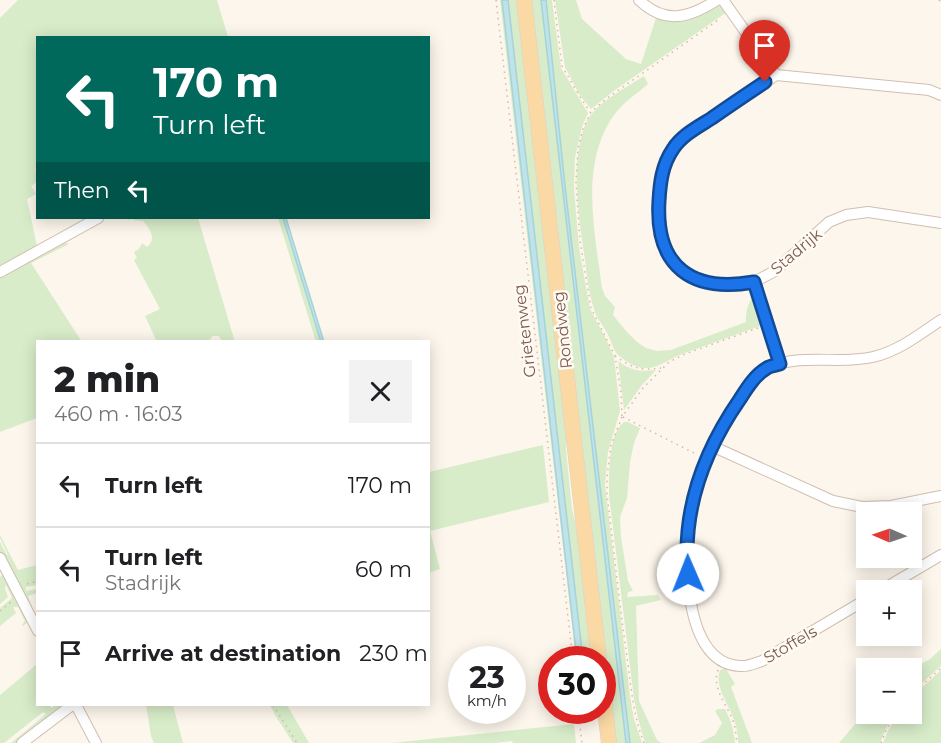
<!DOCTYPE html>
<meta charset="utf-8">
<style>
body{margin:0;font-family:Montserrat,sans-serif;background:#f2f2f2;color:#202124;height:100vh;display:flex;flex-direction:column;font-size:22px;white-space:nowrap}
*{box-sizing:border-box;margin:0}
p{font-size:20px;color:#757577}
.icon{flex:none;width:33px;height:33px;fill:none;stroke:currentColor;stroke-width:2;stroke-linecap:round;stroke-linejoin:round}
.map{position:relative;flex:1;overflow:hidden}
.details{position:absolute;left:36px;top:340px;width:394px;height:366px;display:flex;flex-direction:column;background:#fff;border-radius:0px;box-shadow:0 3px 15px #0003}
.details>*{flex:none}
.top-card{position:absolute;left:36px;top:36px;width:394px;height:183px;border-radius:0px;box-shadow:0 3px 15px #0003;background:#00695c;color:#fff;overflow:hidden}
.needle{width:39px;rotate:272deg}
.buttons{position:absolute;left:856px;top:502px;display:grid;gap:12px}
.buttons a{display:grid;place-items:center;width:66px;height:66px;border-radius:0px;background:#fff;box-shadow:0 3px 15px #0003;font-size:30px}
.speed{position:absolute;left:448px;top:646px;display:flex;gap:12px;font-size:30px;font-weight:700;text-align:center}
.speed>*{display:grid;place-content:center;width:78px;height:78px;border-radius:50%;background:#fff;box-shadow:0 3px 15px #0003;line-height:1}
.speed small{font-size:15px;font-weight:400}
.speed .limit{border:9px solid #d22;background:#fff;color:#111}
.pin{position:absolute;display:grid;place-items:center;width:51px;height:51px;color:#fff;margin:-62px -26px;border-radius:50% 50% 50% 0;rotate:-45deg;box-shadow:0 0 6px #0007}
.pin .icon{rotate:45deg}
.me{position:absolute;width:66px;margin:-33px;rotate:359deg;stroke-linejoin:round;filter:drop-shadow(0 0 4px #0008)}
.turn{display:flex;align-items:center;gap:21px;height:126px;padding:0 18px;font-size:27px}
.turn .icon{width:78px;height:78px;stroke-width:2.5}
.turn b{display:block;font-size:42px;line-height:51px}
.then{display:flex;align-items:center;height:57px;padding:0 18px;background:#0003;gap:12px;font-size:22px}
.round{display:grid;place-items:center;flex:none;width:63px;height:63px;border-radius:0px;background:#f2f2f2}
.summary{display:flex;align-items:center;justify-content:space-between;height:102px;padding:0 18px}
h1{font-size:36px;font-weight:800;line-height:45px}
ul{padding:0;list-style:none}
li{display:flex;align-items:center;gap:18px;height:84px;padding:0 18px;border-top:2px solid #e0e0e0}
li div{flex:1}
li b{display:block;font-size:22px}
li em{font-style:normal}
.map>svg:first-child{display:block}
</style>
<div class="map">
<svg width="941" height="743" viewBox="0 0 941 743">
<rect width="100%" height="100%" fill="#fdf6ec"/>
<path fill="#d8ecc9" d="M 18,0 L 217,0 L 228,37 L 38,38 L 38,167 L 35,169 L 37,174 L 37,182 L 31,186 L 36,194 L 27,199 L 37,246 L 0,269 L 0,18 Z
M 500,0 L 502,0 L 577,660 L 576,660 Z
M 508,0 L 519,0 L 566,411 L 566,450 L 572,509 L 582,550 L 595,660 L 583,660 Z
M 530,0 L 541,0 L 626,743 L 614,743 Z
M 546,0 L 552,0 L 561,68 L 588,113 L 582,127 L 575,157 L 574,188 L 579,248 L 590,309 L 606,339 L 614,357 L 620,411 L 608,452 L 605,484 L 630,696 L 634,719 L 642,743 L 630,743 L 565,186 Z
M 555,0 L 576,0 L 582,19 L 626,59 L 641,64 L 656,18 L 669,20 L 717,4 L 721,4 L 727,12 L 615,90 L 591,109 L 579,94 L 565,67 Z
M 644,76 L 648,84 C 636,94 623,103 614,115 C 579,164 595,233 602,288 L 605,296 L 615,307 L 613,315 L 626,331 L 637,342 L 646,348 L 657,351 L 671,350 L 746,322 C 746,311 747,303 755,295 L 763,325 C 736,335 709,344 682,354 C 669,359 658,369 644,368 C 640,368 635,366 631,364 C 612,353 616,351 607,333 C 603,325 596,318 594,309 C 589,293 587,277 585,260 C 579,220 569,158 587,121 C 597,102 626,88 644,76 Z
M 125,218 L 198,218 L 235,342 L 222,342 L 219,336 L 213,336 L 211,338 L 209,342 L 157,342 L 145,316 L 160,309 L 134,260 L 137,258 L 134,252 L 139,249 L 142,243 L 147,247 C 157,239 150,229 143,221 L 134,220 L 133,218 L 129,220 Z
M 278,218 L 283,218 L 321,342 L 316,342 Z
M 62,241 L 69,244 L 31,263 L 82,342 L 38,342 L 37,418 L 0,432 L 0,274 Z
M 618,361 C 632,371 640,372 656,370 L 642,385 L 624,410 Z
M 624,422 L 628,422 L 640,428 L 634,443 L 630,462 L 627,498 L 620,517 L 621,537 L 628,581 L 633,591 L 628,592 L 627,597 L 658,595 L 661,600 L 636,606 L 639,701 L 657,740 L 661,743 L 645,743 L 638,718 L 634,699 L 609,495 C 609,477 608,433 624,422 Z
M 543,445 L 549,502 L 430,531 L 440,569 L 429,573 L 429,472 Z
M 0,535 L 18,570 L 37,565 L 37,585 L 26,587 L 26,591 L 37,589 L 37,593 L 28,596 L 32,607 L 29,608 L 0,552 L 0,542 L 7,555 L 8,555 L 0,538 Z
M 0,566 L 28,622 L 23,626 L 22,625 L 25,621 L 18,607 L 13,607 L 16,613 L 0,626 L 0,608 L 12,598 L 6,585 L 5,588 L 8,597 L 0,604 L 0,577 L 2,575 Z
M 941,649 L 941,666 L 912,692 L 912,669 L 930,659 Z
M 37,664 L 38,705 L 51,705 L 50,707 L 52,708 L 56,705 L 62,705 L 56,712 L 17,743 L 11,743 L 46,714 L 43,712 L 4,743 L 0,743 L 0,695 Z
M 724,669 L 726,669 L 735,684 L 731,687 L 752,743 L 738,743 C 738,735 737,727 734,720 C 729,704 714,687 720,670 Z
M 941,670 L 941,743 L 883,743 L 888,731 L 898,714 L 912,714 L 912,697 Z
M 146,705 L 173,705 L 183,743 L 154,743 L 151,736 Z
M 270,705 L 287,705 L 309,743 L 293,743 L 275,715 Z
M 718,709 L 725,709 C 731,721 734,730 735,743 L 699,743 L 715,735 L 722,723 L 715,711 Z
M 867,710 L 867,714 L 894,714 L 885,730 L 880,743 L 839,743 Z
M 574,724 L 576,743 L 513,743 L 512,741 L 495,743 L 391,743 Z"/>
<path fill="#bfe3e8" stroke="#a5d3da" stroke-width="1.5" d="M 502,0 L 508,0 L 583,660 L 577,660 Z
M 541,0 L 546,0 L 565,186 L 630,743 L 626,743 Z
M 283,218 L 286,218 L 324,342 L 321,342 Z"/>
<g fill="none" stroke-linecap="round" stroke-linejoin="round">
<g stroke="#d1beb0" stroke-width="12">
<path id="minor" d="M 639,0 C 665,25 689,18 717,0
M 723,0 L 776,75
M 941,95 L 929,90 L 776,75 L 687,135 L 673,149 L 663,170 L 659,210 L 662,237 L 667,254 L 685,273 L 699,281 L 717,285 L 735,286 L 754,282 L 775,271 L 829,222 L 846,215 L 868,212 L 941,223
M 0,272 L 98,218
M 754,282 L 780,364
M 712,446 L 833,501 L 862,507 L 891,506 L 941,496
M 0,558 L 38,631
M 880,591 L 941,555
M 867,599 L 762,661 C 755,663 748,667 740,666 C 678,664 683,536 694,495 C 703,461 719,429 739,400 C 743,394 747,387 752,382 C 757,377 764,369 769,367 C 804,353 839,365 873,357 C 899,351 920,334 941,320
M 76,705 L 96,743
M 22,743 L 72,705"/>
</g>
<g stroke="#dad1cd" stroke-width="16">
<path id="primary" d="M 524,0 L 599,660
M 603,691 L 609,743"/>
</g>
<path stroke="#d9b8a5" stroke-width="1.5" stroke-dasharray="1.5 4.5" stroke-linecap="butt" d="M 496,0 L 573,660
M 554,0 L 562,66 L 579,95 L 590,112
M 939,0 L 941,2
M 615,356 C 632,368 641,371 661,368
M 622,416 L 621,392 L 615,356 L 591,308 L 580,241 L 576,182 L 578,148 L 583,129 L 591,112 L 606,99 L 721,18
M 623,417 L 696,454
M 27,584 L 38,581
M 0,611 L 11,602
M 718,670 C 711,690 729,706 734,724 C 736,730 736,737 737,743
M 912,694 L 941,668
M 273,705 L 297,743
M 578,711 L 582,743
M 644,743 C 633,715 631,686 627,657 C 619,603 614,549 607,495 L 607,477 L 611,445 L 622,417 L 643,388 L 669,362 L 685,354 L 758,328
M 881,743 L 886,730 L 896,714"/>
<use href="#minor" stroke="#fff" stroke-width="10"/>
<use href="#primary" stroke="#fbd9a5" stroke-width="15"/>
</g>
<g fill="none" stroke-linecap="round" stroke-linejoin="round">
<g stroke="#114b97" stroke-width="15">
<path id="route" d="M 688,574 C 682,511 704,451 740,399 C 747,388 755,375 767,368 C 770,366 776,365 780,364 L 754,282 C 692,293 655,267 659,201 C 660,183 662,165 673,149 C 682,135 698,127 712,118 C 729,106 747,94 765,82"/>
</g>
<use href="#route" stroke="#1a73e8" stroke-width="10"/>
</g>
<g text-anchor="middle" stroke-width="5" stroke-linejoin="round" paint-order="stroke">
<g font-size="16" fill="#7a5c4d" stroke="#fffaf3">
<text transform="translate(796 251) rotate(-40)" y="6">Stadrijk</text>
<text transform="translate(562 330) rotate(-96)" y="6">Rondweg</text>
<text transform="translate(524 331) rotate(-97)" y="6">Grietenweg</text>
<text transform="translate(790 644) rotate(-30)" y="6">Stoffels</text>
</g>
</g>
</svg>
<div class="buttons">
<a><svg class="needle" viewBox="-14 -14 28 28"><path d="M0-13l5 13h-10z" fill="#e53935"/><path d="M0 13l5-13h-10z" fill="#757577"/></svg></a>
<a>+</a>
<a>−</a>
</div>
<div class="speed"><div>23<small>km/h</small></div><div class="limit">30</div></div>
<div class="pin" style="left:765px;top:82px;background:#d93025"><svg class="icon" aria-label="arrive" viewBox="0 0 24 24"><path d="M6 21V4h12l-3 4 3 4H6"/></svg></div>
<svg class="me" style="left:688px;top:574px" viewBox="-20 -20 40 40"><circle r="19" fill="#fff"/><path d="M0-13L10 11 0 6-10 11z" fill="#1a73e8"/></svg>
<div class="top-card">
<div class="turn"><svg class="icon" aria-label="left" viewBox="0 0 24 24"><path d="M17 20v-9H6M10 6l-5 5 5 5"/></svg><div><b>170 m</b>Turn left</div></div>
<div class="then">Then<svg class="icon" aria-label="left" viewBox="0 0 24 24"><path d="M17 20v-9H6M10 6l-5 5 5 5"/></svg></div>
</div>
<section class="details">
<div class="summary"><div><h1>2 min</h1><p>460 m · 16:03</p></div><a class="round"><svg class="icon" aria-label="close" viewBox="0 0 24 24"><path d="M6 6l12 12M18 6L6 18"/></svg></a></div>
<ul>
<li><svg class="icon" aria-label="left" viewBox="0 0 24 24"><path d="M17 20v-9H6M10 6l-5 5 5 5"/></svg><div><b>Turn left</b></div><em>170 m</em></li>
<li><svg class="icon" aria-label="left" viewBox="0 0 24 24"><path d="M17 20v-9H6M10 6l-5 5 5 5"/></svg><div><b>Turn left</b><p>Stadrijk</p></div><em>60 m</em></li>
<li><svg class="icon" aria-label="arrive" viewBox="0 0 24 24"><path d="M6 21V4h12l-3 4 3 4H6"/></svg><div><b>Arrive at destination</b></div><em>230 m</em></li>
</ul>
</section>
</div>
